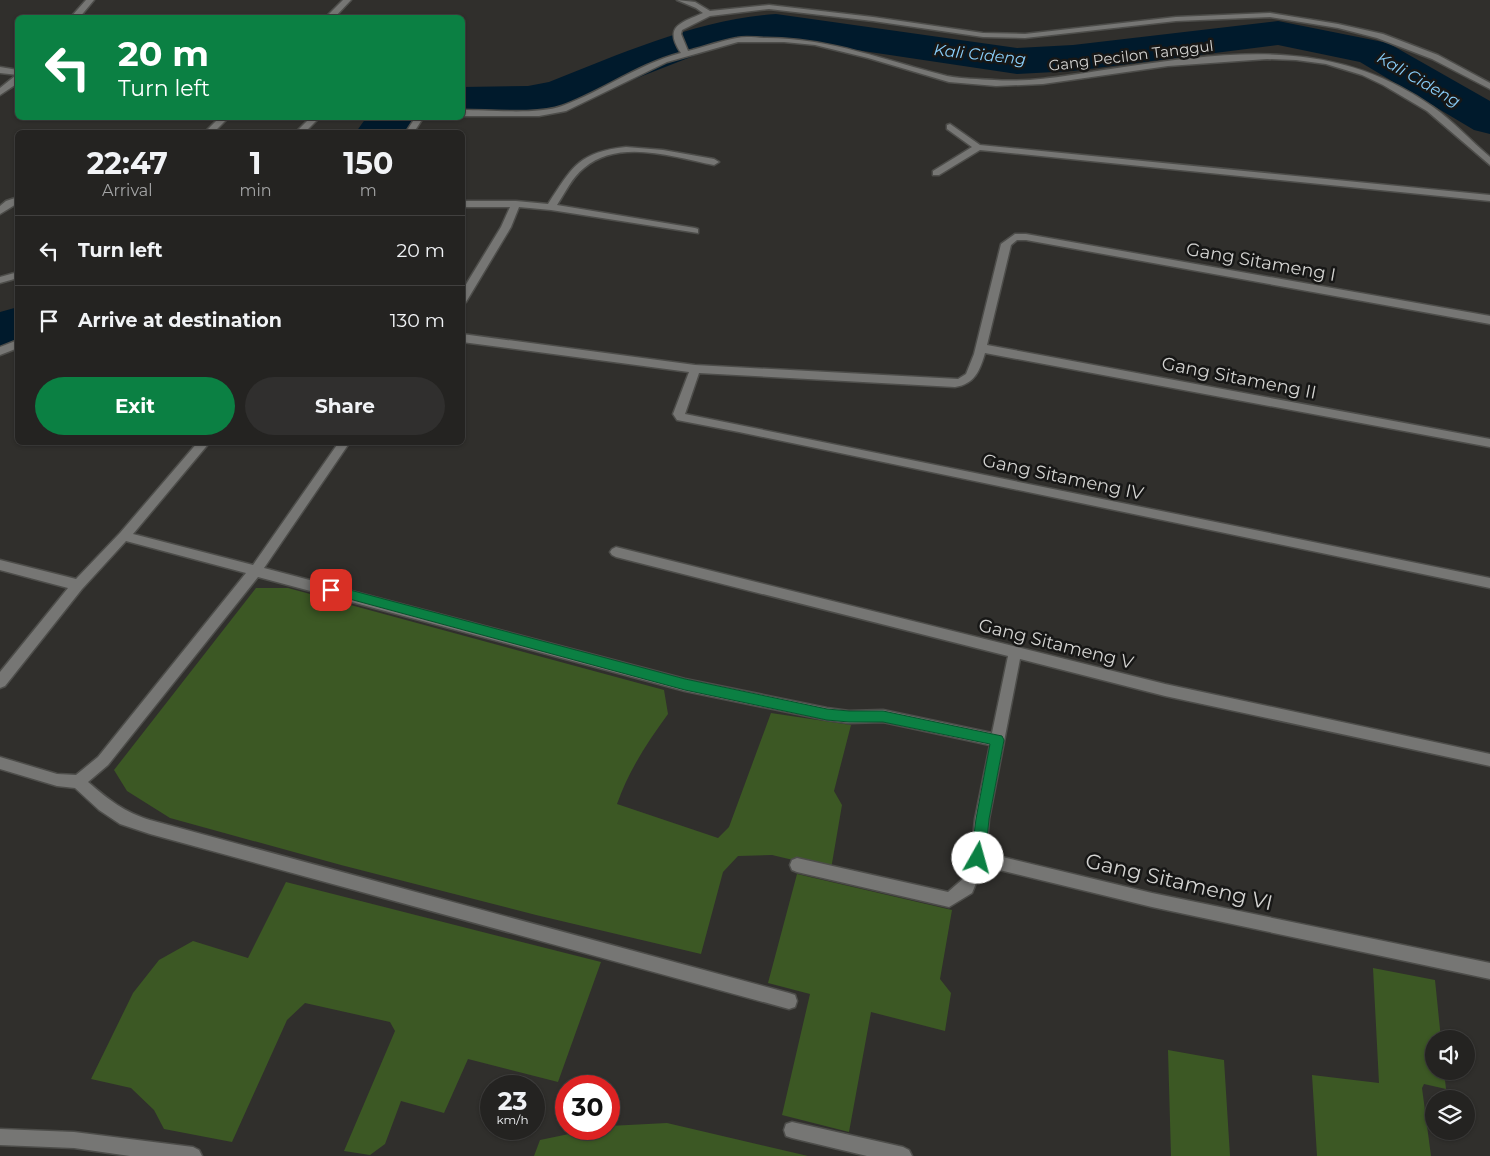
<!DOCTYPE html>
<style>
body{margin:0;font-family:Montserrat,sans-serif;background:#302f2e;color:#f1f3f6;height:100vh;display:flex;flex-direction:column;font-size:19px;white-space:nowrap}
*{box-sizing:border-box;margin:0}
p{font-size:16px;color:#a3a4a5}
.icon{flex:none;width:28px;height:28px;fill:none;stroke:currentColor;stroke-width:2;stroke-linecap:round;stroke-linejoin:round}
.map{position:relative;flex:1;overflow:hidden}
.drawer{position:absolute;left:15px;top:130px;width:450px;height:315px;display:flex;flex-direction:column;background:#242321;border-radius:8px;box-shadow:0 1px 4px #0004,0 0 0 1px #41403f}
.drawer>*{flex:none}
.hud{position:absolute;left:15px;top:15px;width:450px;height:105px;border-radius:8px;box-shadow:0 1px 4px #0004,0 0 0 1px #41403f;background:#0b8043;color:#fff;overflow:hidden}
.controls{position:absolute;left:1425px;top:1030px;display:grid;gap:10px}
.controls a{display:grid;place-items:center;width:50px;height:50px;border-radius:50%;background:#242321;box-shadow:0 1px 4px #0004,0 0 0 1px #41403f;font-size:25px}
.speed{position:absolute;left:480px;top:1075px;display:flex;gap:10px;font-size:25px;font-weight:700;text-align:center}
.speed>*{display:grid;place-content:center;width:65px;height:65px;border-radius:50%;background:#242321;box-shadow:0 1px 4px #0004,0 0 0 1px #41403f;line-height:1}
.speed small{font-size:12px;font-weight:400}
.speed .limit{border:8px solid #d22;background:#fff;color:#111}
.pin{position:absolute;display:grid;place-items:center;width:42px;height:42px;color:#fff;margin:-21px;border-radius:10px;box-shadow:0 2px 8px #0006}
.me{position:absolute;width:55px;margin:-28px;rotate:7deg;stroke-linejoin:round;filter:drop-shadow(0 0 4px #0008)}
.turn{display:flex;align-items:center;gap:18px;height:105px;padding:0 20px;font-size:22px}
.turn .icon{width:65px;height:65px;stroke-width:2.5}
.turn b{display:block;font-size:35px;line-height:42px}
.eta{display:flex;justify-content:space-evenly;align-items:center;height:85px;text-align:center}
.eta b{font-size:30px;font-weight:700;line-height:35px}
.button{display:flex;gap:10px;margin-top:auto;padding:10px 20px}
.button a{flex:1;height:58px;border-radius:30px;background:#0b8043;color:#fff;font-size:20px;font-weight:700;line-height:58px;text-align:center}
.button a+a{background:#302f2e;color:#f1f3f6}
ul{padding:0;list-style:none}
li{display:flex;align-items:center;gap:15px;height:70px;padding:0 20px;border-top:1px solid #41403f}
li div{flex:1}
li b{display:block;font-size:19px}
li em{font-style:normal}
.map>svg:first-child{display:block}
</style>
<div class="map">
<svg width="1490" height="1156" viewBox="0 0 1490 1156">
<rect width="100%" height="100%" fill="#302f2c"/>
<path fill="#3c5824" d="M 256,588 L 288,588 L 664,690 L 668,714 C 647,743 629,770 617,804 L 718,838 L 729,827 L 771,713 L 851,725 L 834,791 L 842,805 L 831,869 L 772,855 L 738,856 L 723,872 L 701,954 L 536,915 L 341,865 L 170,818 L 127,791 L 114,770 Z
M 797,874 L 952,910 L 940,979 L 951,993 L 945,1031 L 871,1012 L 849,1132 L 782,1115 L 810,994 L 768,983 Z
M 286,882 L 601,962 L 558,1082 L 468,1059 L 444,1113 L 401,1101 L 385,1144 L 370,1155 L 344,1151 L 395,1031 L 390,1022 L 305,1003 L 287,1020 L 232,1142 L 164,1129 L 154,1110 L 131,1088 L 91,1079 L 133,993 L 159,960 L 193,941 L 248,958 Z
M 1373,968 L 1435,980 L 1441,1039 L 1434,1039 L 1434,1071 L 1444,1071 L 1446,1089 L 1424,1084 L 1422,1088 L 1431,1156 L 1317,1156 L 1312,1075 L 1379,1083 Z
M 1168,1050 L 1224,1060 L 1230,1156 L 1171,1156 Z
M 667,1123 L 808,1156 L 534,1156 L 540,1140 L 593,1129 L 609,1129 L 609,1126 Z"/>
<g fill="none" stroke-linecap="round" stroke-linejoin="round">
<path fill="#001a2c" fill-rule="evenodd" d="M 776,14 L 1017,48 L 1073,45 L 1278,21 L 1388,43 L 1490,101 L 1490,134 L 1474,130 L 1360,62 L 1278,45 L 1073,71 L 1017,74 L 776,38 L 750,40 L 706,51 L 576,102 L 560,106 L 528,112 L 462,113 L 462,87 L 528,86 L 549,82 C 623,53 696,20 776,14 Z
M 366,118 L 417,118 L 410,128 L 401,132 L 356,132 Z
M 18,307 L 18,344 L 0,349 L 0,312 Z"/>
<g stroke="#4d4d4a" stroke-width="3">
<path id="minor" d="M 86,0 L 94,0 L 79,18 L 70,18 Z
M 343,0 L 351,0 L 334,18 L 325,18 Z
M 677,0 L 695,2 L 710,11 L 769,5 L 873,17 L 983,33 L 1025,34 L 1176,17 L 1270,13 L 1338,24 L 1383,34 L 1438,55 L 1490,83 L 1490,89 L 1432,59 L 1377,38 L 1338,28 L 1270,17 L 1176,21 L 1025,38 L 983,37 L 873,21 L 769,9 L 710,16 L 682,30 L 681,34 L 688,51 C 704,47 720,41 737,38 C 746,36 757,38 766,38 C 830,38 887,61 947,76 C 962,79 979,79 994,80 C 1037,83 1081,73 1124,67 C 1235,51 1336,38 1433,107 C 1453,121 1471,141 1490,157 L 1490,165 L 1427,111 L 1383,85 L 1362,75 L 1326,64 L 1296,60 L 1267,59 L 1168,66 L 1043,84 L 996,86 L 949,82 L 868,58 L 815,45 L 784,42 L 738,42 L 667,62 L 566,111 L 539,116 L 462,116 L 462,110 C 490,110 537,115 562,106 C 603,91 638,64 681,53 C 663,26 681,23 703,13 L 696,8 Z
M 0,67 L 18,70 L 18,75 L 0,73 Z
M 15,76 L 18,76 L 18,83 L 0,95 L 0,88 Z
M 219,118 L 228,118 L 214,132 L 205,132 Z
M 310,118 L 319,118 L 305,132 L 296,132 Z
M 415,118 L 423,118 L 414,132 L 406,132 Z
M 950,124 L 980,145 L 1490,195 L 1490,201 L 980,150 L 939,175 L 933,175 L 933,171 L 972,147 L 947,129 L 947,125 Z
M 626,147 L 663,150 L 714,159 L 719,162 L 714,165 C 674,157 619,138 584,168 C 572,177 565,193 557,205 L 695,228 L 698,229 L 698,233 L 551,210 L 519,207 L 511,227 L 466,302 L 462,303 L 462,291 L 501,227 L 510,207 L 462,207 L 462,201 L 516,201 L 548,204 C 572,167 579,152 626,147 Z
M 18,197 L 18,203 L 0,214 L 0,206 L 6,201 Z
M 1015,234 L 1026,234 L 1490,316 L 1490,324 L 1026,240 L 1017,240 L 1011,245 L 987,345 L 1490,439 L 1490,447 L 985,353 C 980,370 975,384 955,387 L 699,373 L 685,414 L 1490,578 L 1490,588 L 739,432 L 677,420 L 673,414 L 689,372 L 462,342 L 462,334 L 695,365 L 958,379 L 966,374 L 974,354 L 1001,244 Z
M 18,272 L 18,278 L 0,283 L 0,277 Z
M 18,340 L 18,348 L 0,355 L 0,347 Z
M 198,442 L 210,442 L 133,534 L 253,565 L 339,442 L 350,442 L 264,568 L 685,679 L 827,708 L 849,711 L 883,710 L 992,733 L 1008,656 L 616,557 L 612,555 L 610,552 L 612,549 L 616,547 L 1165,684 L 1490,754 L 1490,766 L 1165,696 L 1020,659 L 989,819 L 986,853 L 1152,893 L 1490,963 L 1490,979 L 1152,907 L 983,866 L 972,893 L 949,907 L 797,872 L 792,870 L 790,865 L 792,860 L 797,858 L 948,892 L 964,878 L 971,858 L 975,819 L 990,745 L 883,722 L 849,723 L 827,720 L 685,691 L 258,577 L 108,765 L 88,782 C 109,800 124,812 150,820 L 789,993 L 795,995 L 797,1001 L 795,1007 L 789,1009 L 150,834 L 120,824 L 99,810 L 75,788 L 57,786 L 0,769 L 0,757 L 57,774 L 76,775 L 98,757 L 246,573 L 126,541 L 82,589 L 5,686 L 0,688 L 0,672 L 68,588 L 0,570 L 0,560 L 76,579 L 120,533 Z
M 792,1122 L 903,1147 L 909,1150 L 912,1156 L 867,1156 L 792,1138 L 786,1136 L 784,1130 L 786,1124 Z
M 0,1129 L 74,1132 L 193,1147 L 199,1150 L 202,1156 L 130,1156 L 74,1148 L 0,1145 Z"/>
</g>
<use href="#minor" fill="#767674" fill-rule="evenodd"/>
</g>
<path fill="#0b8043" stroke="#07532c" d="M 331,585 L 685,679 L 827,709 L 849,711 L 883,711 L 1002,736 L 1004,740 L 989,819 L 985,858 L 983,863 L 978,865 L 973,863 L 971,858 L 976,819 L 990,744 L 883,722 L 849,722 L 827,720 L 685,690 L 331,594 L 325,590 Z"/>
<g text-anchor="middle" stroke-width="5" stroke-linejoin="round" paint-order="stroke">
<g font-size="15" fill="#d3d3d1" stroke="#171716">
<text transform="translate(1131 56) rotate(-7)" y="5">Gang Pecilon Tanggul</text>
</g>
<g font-size="16" font-style="italic" fill="#89cefa" stroke="#171716">
<text transform="translate(980 54) rotate(6)" y="6">Kali Cideng</text>
<text transform="translate(1419 79) rotate(30)" y="6">Kali Cideng</text>
</g>
<g font-size="18" fill="#d3d3d1" stroke="#171716">
<text transform="translate(1261 262) rotate(10)" y="6">Gang Sitameng I</text>
<text transform="translate(1239 378) rotate(11)" y="6">Gang Sitameng II</text>
<text transform="translate(1063 477) rotate(12)" y="6">Gang Sitameng IV</text>
<text transform="translate(1056 644) rotate(14)" y="6">Gang Sitameng V</text>
</g>
<g font-size="21" fill="#d3d3d1" stroke="#171716">
<text transform="translate(1179 882) rotate(13)" y="7">Gang Sitameng VI</text>
</g>
</g>
</svg>
<div class="controls">
<a><svg class="icon" aria-label="sound" viewBox="0 0 24 24"><path d="M4 9h4l5-4v14l-5-4H4zM17 9q2 3 0 6"/></svg></a>
<a><svg class="icon" aria-label="layers" viewBox="0 0 24 24"><path d="M12 4l9 5-9 5-9-5zM3 14l9 5 9-5"/></svg></a>
</div>
<div class="speed"><div>23<small>km/h</small></div><div class="limit">30</div></div>
<div class="pin" style="left:331px;top:590px;background:#d93025"><svg class="icon" aria-label="arrive" viewBox="0 0 24 24"><path d="M6 21V4h12l-3 4 3 4H6"/></svg></div>
<svg class="me" style="left:978px;top:858px" viewBox="-20 -20 40 40"><circle r="19" fill="#fff"/><path d="M0-13L10 11 0 6-10 11z" fill="#0b8043"/></svg>
<div class="hud">
<div class="turn"><svg class="icon" aria-label="left" viewBox="0 0 24 24"><path d="M17 20v-9H6M10 6l-5 5 5 5"/></svg><div><b>20 m</b>Turn left</div></div>
</div>
<section class="drawer">
<div class="eta">
<div><b>22:47</b><p>Arrival</p></div>
<div><b>1</b><p>min</p></div>
<div><b>150</b><p>m</p></div>
</div>
<ul>
<li><svg class="icon" aria-label="left" viewBox="0 0 24 24"><path d="M17 20v-9H6M10 6l-5 5 5 5"/></svg><div><b>Turn left</b></div><em>20 m</em></li>
<li><svg class="icon" aria-label="arrive" viewBox="0 0 24 24"><path d="M6 21V4h12l-3 4 3 4H6"/></svg><div><b>Arrive at destination</b></div><em>130 m</em></li>
</ul>
<div class="button"><a>Exit</a><a>Share</a></div>
</section>
</div>
